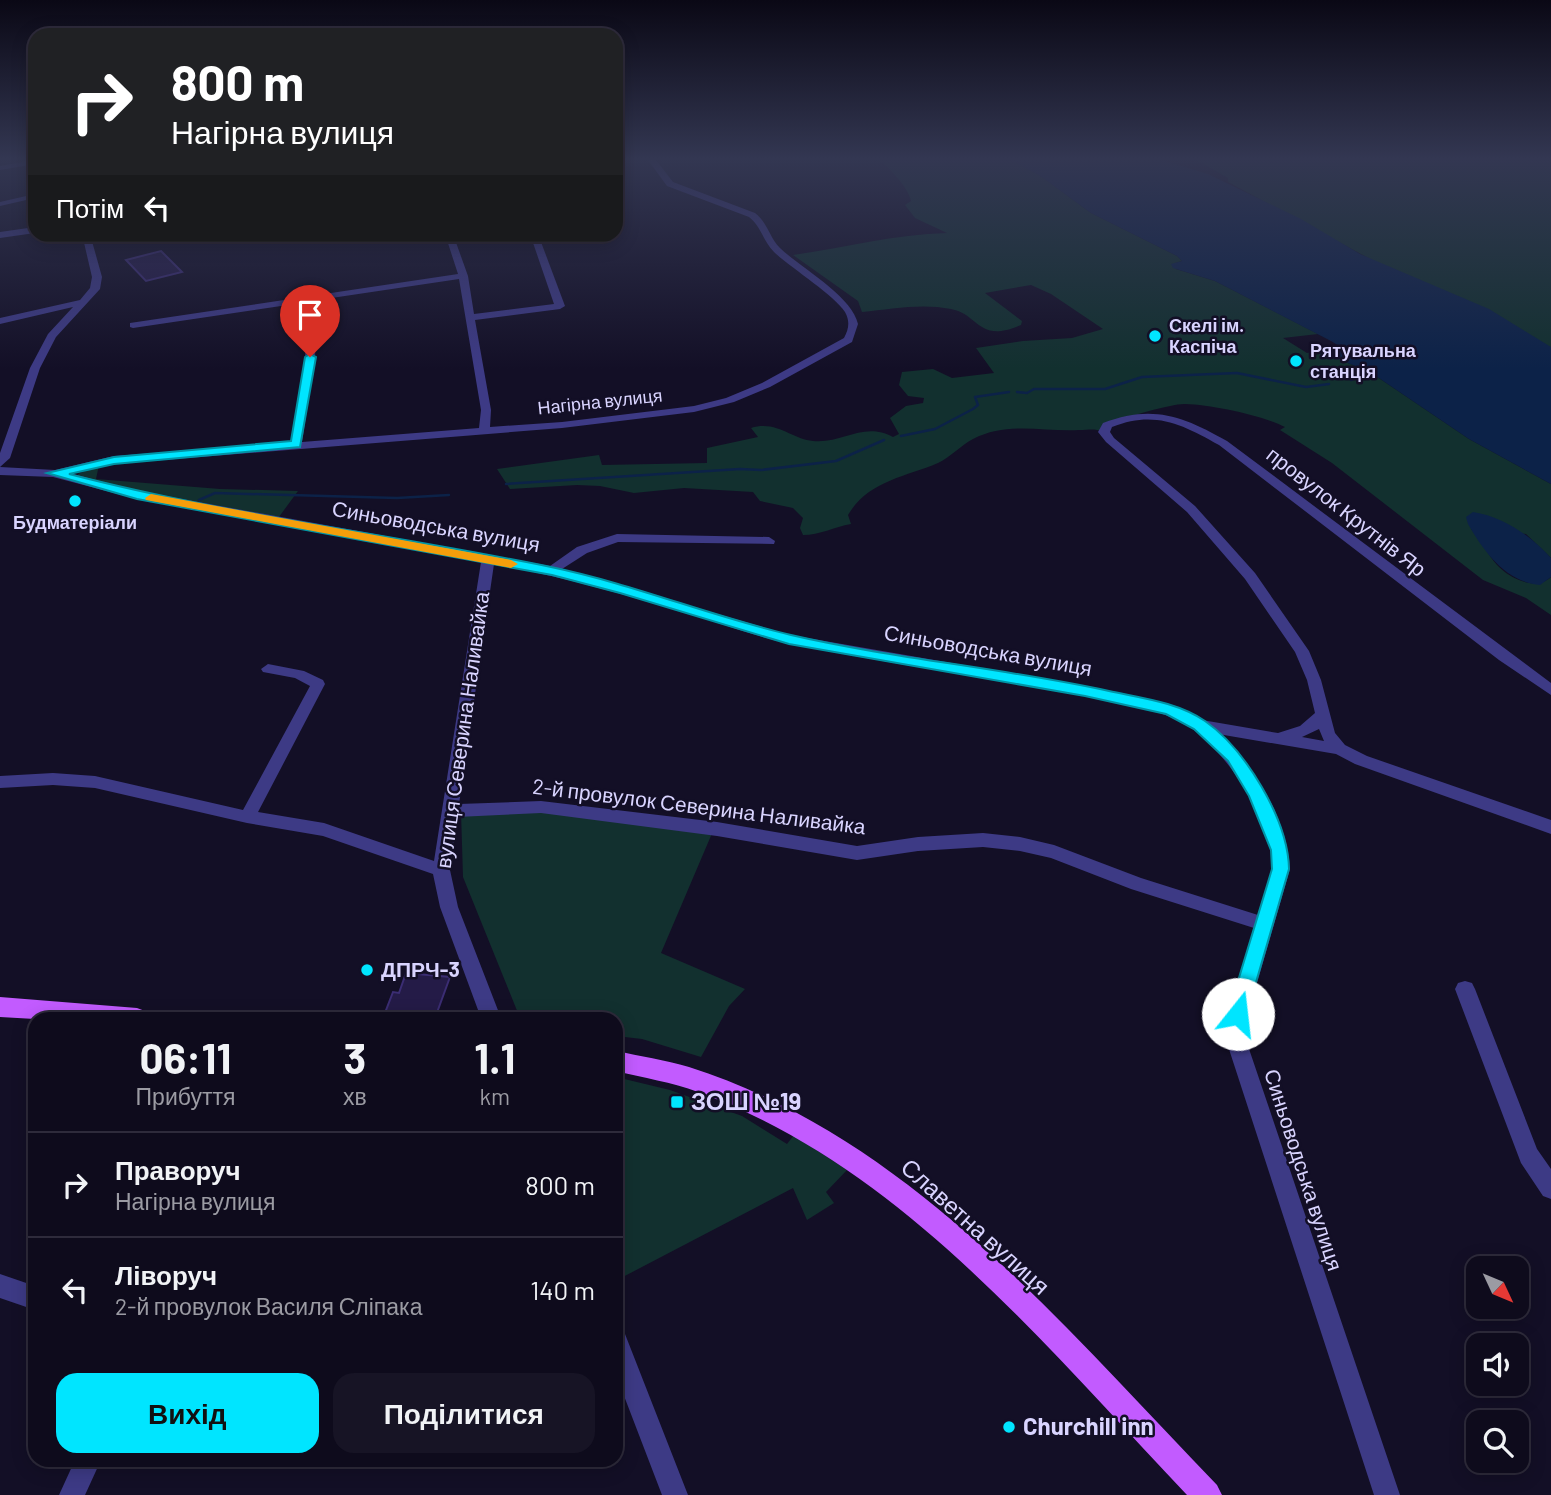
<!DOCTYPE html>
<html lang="uk">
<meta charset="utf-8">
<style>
body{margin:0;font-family:Barlow,sans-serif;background:#171425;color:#f1f3f6;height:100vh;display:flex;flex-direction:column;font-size:26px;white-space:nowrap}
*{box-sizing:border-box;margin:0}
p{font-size:23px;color:#9b9ba3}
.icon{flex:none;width:38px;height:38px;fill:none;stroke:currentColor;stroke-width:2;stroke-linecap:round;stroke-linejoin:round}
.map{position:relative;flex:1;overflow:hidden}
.side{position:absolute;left:28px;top:1012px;width:595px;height:455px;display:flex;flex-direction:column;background:#0e0b1c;border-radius:21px;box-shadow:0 4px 18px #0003,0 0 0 2px #2e2b3b}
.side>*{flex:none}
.guide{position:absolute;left:28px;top:28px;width:595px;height:214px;border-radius:21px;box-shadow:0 4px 18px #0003,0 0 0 2px #2e2b3b;background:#202124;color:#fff;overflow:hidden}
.needle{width:46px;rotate:134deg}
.tools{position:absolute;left:1466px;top:1256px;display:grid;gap:14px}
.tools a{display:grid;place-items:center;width:63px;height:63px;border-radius:14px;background:#0e0b1c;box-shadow:0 4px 18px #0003,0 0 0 2px #2e2b3b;font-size:35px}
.pin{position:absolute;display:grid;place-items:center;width:60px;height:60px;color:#fff;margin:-72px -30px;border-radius:50% 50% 50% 0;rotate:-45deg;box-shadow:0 0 7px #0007}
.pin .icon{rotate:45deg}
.me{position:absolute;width:77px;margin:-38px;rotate:16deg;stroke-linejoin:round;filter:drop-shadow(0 0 5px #0008)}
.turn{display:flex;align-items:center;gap:24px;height:147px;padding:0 28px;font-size:32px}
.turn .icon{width:91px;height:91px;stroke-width:2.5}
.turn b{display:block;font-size:49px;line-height:60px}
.then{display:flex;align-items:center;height:66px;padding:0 28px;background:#0003;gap:14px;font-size:26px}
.eta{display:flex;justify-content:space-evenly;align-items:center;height:119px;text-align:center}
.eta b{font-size:42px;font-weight:700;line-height:49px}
.action{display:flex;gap:14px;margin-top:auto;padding:14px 28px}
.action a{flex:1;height:80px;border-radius:21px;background:#00e5ff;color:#111;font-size:28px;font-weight:700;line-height:80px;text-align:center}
.action a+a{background:#171425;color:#f1f3f6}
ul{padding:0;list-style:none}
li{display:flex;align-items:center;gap:21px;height:105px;padding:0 28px;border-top:2px solid #2e2b3b}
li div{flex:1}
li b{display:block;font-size:26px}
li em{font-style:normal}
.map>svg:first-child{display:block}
</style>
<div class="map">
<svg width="1551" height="1495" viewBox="0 0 1551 1495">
<rect width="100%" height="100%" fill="#130f26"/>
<path fill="#12302f" d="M 880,160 L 1011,160 L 1039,175 L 1091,213 L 1177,256 L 1182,261 L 1175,263 L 1176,269 L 1215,281 L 1318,334 L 1283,338 L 1307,353 L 1327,349 L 1343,361 L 1370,372 L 1469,439 L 1551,484 L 1551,558 L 1526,534 L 1471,529 C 1482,540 1487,554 1497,565 C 1510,579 1536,591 1551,577 L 1551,615 L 1526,598 L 1483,580 L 1332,463 L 1280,430 L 1285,427 C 1261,415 1213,405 1185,404 C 1175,403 1124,417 1116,422 C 1112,424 1108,429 1104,432 C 1093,428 1090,430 1079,430 C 1043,432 1008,421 973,439 C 961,445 951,457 938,463 C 905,477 868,481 848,515 L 851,524 C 834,527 820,535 803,535 L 800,528 L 803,518 L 793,508 L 760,501 L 753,492 L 684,488 L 634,493 L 600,486 L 577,485 L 510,489 L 497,469 L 599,455 L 602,465 L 707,463 L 707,448 L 758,437 L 751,428 C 777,420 793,440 813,441 C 843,444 863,421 893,437 L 899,434 L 890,418 L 906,406 L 923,403 L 924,398 L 908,396 L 899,385 L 902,372 L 933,369 L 952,378 L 994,373 L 976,348 L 1023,341 L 1072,338 L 1103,329 L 1051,294 L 1031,285 L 985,293 L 1022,321 L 1021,325 C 978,344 979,314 951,309 C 922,303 891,309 862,312 L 858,301 L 793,255 C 844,248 895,234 947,233 L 915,218 L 905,205 L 911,201 C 908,187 890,169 880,160 Z
M 1197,160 L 1551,160 L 1551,357 L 1228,182 L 1228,178 Z
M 99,465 L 96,479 L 220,489 L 298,491 L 276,521 L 79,479 L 78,474 Z
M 540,809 L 713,831 L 661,953 L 745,989 L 729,1006 L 701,1057 L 642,1039 L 616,1036 L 616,1018 L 520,1018 L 463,877 L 461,812 Z
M 616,1077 L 670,1090 L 742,1116 L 787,1144 L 794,1135 L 847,1170 L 826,1192 L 834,1203 L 807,1220 L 793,1188 L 619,1279 L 616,1273 Z"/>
<path fill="#0c2248" d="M 1011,160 L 1161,160 L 1208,174 L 1301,219 L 1360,254 L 1489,309 L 1551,347 L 1551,484 L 1469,439 L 1370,372 L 1343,361 L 1327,349 L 1339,346 L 1331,341 L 1215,281 L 1173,268 L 1171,264 L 1182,261 L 1177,256 L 1091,213 L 1039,175 Z
M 1473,512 C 1504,517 1531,536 1551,558 L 1551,577 L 1540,585 C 1506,582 1484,552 1468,524 L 1466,517 Z"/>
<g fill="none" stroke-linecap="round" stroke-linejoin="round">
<path stroke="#0c2248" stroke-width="2.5" d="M 1351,380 L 1372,371
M 1017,392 L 1027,393 L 1034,389 L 1105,389 L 1142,377 L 1237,373 L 1306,387 L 1329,384
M 901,436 L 935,429 L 973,409 L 978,405 L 975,397 L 1009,392
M 506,484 L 740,469 L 761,470 L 836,461 L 884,440
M 199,500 L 215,493 L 397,498 L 449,495"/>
</g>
<path fill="#241b47" stroke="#3b2d73" stroke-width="2" d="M 161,251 L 182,272 L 146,281 L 126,260 Z
M 406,973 L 450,977 L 435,1018 L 383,1018 L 393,992 L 399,993 Z"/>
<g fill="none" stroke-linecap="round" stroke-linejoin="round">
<path fill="#3d3a85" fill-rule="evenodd" d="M 34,160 L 35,164 L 0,170 L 0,166 Z
M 648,160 L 656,160 L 673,182 L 755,213 C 768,223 769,237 780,248 C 801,268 852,296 858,324 L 852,342 L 770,387 L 734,402 L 694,412 L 562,428 L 114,464 L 69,473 L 138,491 L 550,566 L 577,547 L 617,534 L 769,537 L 775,541 L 774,544 L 618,542 L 587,553 L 562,569 L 790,635 L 1085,686 L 1175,706 L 1202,720 L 1278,733 L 1300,726 L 1315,713 L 1307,680 L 1295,652 L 1245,579 L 1187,512 L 1106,442 L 1098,432 L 1103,423 C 1152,404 1183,416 1227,441 L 1551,683 L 1551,695 L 1499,660 L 1219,445 C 1182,424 1154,410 1112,427 L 1110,432 L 1114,438 L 1195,506 L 1255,573 L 1309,651 L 1321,680 L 1335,733 L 1345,745 L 1367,756 L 1551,820 L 1551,834 L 1355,764 L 1336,754 L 1218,734 C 1255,766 1287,819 1290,869 L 1248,1014 L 1247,1043 L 1400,1495 L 1374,1495 L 1227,1043 L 1228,1014 L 1254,928 L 1131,889 L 1051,858 L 1020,851 L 983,847 L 918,851 L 857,860 L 717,836 L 541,813 L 457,817 L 450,870 L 458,907 L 501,1018 L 481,1018 L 440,907 L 433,874 L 323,836 L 247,823 L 95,788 L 53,785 L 0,788 L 0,776 L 53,773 L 95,776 L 243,810 L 310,686 L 295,678 L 263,672 L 261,669 L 268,664 L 304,671 L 323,680 L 325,684 L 258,812 L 324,823 L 434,861 L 481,562 L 137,499 L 53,477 L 0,475 L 0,467 L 55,470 L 114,456 L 291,443 L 305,357 L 308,302 L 133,328 L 130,327 L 130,323 L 458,274 L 445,234 L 453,234 L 468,276 L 474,314 L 554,304 L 530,234 L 538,234 L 565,306 L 560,309 L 475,320 L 491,410 L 490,427 L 562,422 L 694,406 L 726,398 L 762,383 L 844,338 C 849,329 850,321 845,312 C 834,295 791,268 774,252 C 763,241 761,226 749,217 L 667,186 ZM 459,279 L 481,410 L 479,428 L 302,442 L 315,357 L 318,300 ZM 494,564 C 560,576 624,594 689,614 C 723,624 757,637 791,644 C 876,661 962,674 1047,689 C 1088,697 1162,705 1194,730 C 1227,754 1278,827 1272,869 C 1270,884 1263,900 1258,915 L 1141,878 L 1054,845 L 1020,837 L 983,833 L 918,837 L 857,846 L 717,822 L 541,801 L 459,804 ZM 1319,729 L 1324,741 L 1302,737 Z
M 35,194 L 35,198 L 0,206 L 0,202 Z
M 35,227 L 35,233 L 0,238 L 0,232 Z
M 82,234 L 90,234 L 102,277 L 100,289 L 56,337 L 40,368 L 10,458 L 0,467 L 0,453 L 30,368 L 48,334 L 73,307 L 0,324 L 0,318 L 80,300 L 90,288 L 92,277 Z
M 1465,981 L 1472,983 L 1475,989 L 1537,1149 L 1551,1169 L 1551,1199 L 1543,1196 L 1521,1163 L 1455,989 L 1458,983 Z
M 0,1274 L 35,1286 L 35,1310 L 0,1298 Z
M 616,1331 L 625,1334 L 688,1495 L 662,1495 L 616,1375 Z
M 75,1460 L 101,1460 L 85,1495 L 59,1495 Z"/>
<path fill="#c25bff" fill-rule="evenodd" d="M 0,997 L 137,1008 L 145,1011 L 148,1018 L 35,1019 L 0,1017 Z
M 616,1051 C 640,1056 665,1060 689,1067 C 909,1137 1062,1325 1217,1485 L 1222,1495 L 1187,1495 C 1042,1343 901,1167 698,1092 C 672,1082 643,1078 616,1071 Z"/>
</g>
<linearGradient id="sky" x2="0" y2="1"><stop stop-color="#0a0815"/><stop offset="0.43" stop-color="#333752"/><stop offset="1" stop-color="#333752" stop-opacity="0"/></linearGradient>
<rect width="1551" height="369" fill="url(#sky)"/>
<path fill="#00e5ff" stroke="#0095a6" stroke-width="2" d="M 310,354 L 316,357 L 300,447 L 114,464 L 69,474 C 227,515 391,534 551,567 C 633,584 710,616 791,635 C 895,659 1004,668 1109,691 C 1141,698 1177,702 1205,721 C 1245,749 1288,819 1289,869 L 1245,1020 L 1238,1023 L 1231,1020 L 1228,1014 L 1272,869 L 1271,850 L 1249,796 L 1228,761 L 1194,729 L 1166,714 L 1085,696 L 789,644 L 620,593 L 552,575 L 137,499 L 47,473 L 114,457 L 291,441 L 305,357 Z"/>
<path fill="#f59e0b" d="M 151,494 L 511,560 L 518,564 L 511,568 L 146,500 L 145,498 Z"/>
<g fill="#00e5ff" stroke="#130f26" stroke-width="2.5">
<circle cx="1155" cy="336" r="7"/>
<circle cx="1296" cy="361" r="7"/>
<circle cx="75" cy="501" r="7"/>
<circle cx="367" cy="970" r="7"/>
<rect x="670" y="1095" width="14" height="14" rx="3.5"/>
<circle cx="1009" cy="1427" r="7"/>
</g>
<g text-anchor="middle" stroke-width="5" stroke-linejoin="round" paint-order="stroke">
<g font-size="18" font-weight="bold" fill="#d9d4ff" stroke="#130f26" text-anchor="start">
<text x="1169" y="332">Скелі ім.<tspan x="1169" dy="21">Каспіча</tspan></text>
<text x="1310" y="357">Рятувальна<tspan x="1310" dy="21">станція</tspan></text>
<text x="75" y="529" text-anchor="middle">Будматеріали</text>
</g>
<g font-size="18" fill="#d9d4ff" stroke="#130f26">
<text transform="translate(600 402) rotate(-6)" y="6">Нагірна вулиця</text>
</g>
<g font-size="21" fill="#d9d4ff" stroke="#130f26">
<text transform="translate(1346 512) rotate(38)" y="7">провулок Крутнів Яр</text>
<text transform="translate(436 527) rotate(10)" y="7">Синьоводська вулиця</text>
<text transform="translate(988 651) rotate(10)" y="7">Синьоводська вулиця</text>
<text transform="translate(463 730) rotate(-82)" y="7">вулиця Северина Наливайка</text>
<text transform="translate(699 807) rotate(7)" y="7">2-й провулок Северина Наливайка</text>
<text transform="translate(1303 1170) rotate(72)" y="7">Синьоводська вулиця</text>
</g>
<g font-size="21" font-weight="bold" fill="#d9d4ff" stroke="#130f26" text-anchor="start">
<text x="381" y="977">ДПРЧ-3</text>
</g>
<g font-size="24" font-weight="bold" fill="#d9d4ff" stroke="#130f26" text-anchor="start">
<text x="691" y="1110">ЗОШ №19</text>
<text x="1023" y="1435">Churchill inn</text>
</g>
<g font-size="24" fill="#d9d4ff" stroke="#130f26">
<text transform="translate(975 1227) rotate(42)" y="8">Славетна вулиця</text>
</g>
</g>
</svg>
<div class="tools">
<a><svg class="needle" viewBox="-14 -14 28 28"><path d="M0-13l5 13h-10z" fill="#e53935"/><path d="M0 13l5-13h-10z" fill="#9b9ba3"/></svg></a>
<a><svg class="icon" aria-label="sound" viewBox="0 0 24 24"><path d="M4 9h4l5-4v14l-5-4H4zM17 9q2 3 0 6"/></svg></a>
<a><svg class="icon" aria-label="search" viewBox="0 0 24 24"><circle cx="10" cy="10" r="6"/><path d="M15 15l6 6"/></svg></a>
</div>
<div class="pin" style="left:310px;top:357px;background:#d93025"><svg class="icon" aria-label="arrive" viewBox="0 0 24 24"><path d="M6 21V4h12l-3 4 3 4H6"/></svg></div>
<svg class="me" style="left:1238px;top:1014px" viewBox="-20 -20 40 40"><circle r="19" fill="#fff"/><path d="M0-13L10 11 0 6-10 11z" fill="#00e5ff"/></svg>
<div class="guide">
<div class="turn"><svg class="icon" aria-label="right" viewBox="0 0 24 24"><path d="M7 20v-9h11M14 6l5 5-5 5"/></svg><div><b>800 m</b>Нагірна вулиця</div></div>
<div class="then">Потім<svg class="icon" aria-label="left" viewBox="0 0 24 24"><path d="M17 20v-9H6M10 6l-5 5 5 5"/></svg></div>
</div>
<section class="side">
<div class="eta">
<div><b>06:11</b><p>Прибуття</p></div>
<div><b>3</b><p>хв</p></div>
<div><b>1.1</b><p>km</p></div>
</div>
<ul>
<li><svg class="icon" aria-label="right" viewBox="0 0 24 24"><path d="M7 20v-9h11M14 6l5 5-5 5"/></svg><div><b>Праворуч</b><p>Нагірна вулиця</p></div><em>800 m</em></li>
<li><svg class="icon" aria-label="left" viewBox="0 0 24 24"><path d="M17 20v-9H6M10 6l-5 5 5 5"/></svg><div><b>Ліворуч</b><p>2-й провулок Василя Сліпака</p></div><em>140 m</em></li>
</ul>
<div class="action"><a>Вихід</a><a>Поділитися</a></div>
</section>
</div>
